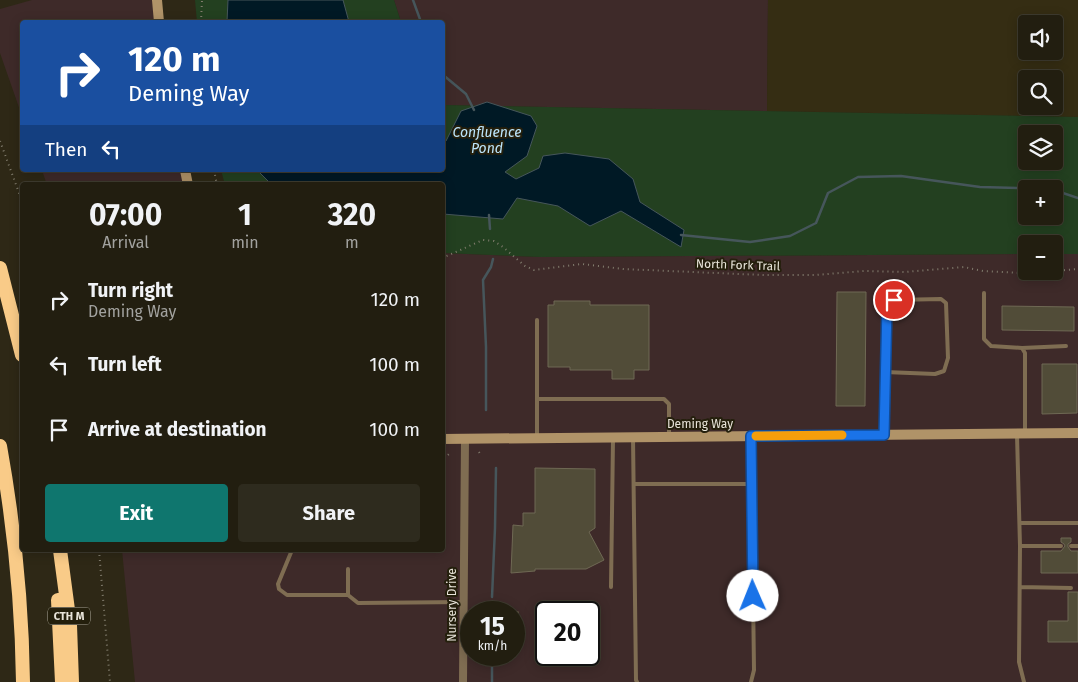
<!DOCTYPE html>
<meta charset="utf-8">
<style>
body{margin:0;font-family:"Fira Sans",sans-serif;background:#2e2b1e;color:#f1f3f6;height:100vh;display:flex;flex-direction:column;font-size:19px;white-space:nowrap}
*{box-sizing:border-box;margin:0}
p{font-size:16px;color:#a2a29f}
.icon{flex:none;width:28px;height:28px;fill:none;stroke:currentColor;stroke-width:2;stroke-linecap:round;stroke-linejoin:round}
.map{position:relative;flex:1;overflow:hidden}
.panel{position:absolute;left:20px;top:182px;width:425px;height:370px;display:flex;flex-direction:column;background:#221e10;border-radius:5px;box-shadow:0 2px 12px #0003,0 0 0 1px #3f3c30}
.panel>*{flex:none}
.guide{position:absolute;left:20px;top:20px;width:425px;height:152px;border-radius:5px;box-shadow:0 2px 12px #0003,0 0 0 1px #3f3c30;background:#1a4fa0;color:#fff;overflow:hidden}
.buttons{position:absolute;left:1018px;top:15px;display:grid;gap:10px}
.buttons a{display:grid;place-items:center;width:45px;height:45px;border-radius:5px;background:#221e10;box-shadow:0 2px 12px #0003,0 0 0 1px #3f3c30;font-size:25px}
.speed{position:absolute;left:460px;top:601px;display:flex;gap:10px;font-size:25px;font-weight:700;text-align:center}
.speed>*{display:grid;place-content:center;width:65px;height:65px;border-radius:50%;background:#221e10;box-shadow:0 2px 12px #0003,0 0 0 1px #3f3c30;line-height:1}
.speed small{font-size:12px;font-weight:400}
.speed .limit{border:2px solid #111;border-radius:8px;background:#fff;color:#111}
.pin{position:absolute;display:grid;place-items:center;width:42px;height:42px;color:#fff;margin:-21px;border:2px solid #fff;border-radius:50%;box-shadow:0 1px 5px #0007}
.me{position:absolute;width:55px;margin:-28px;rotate:359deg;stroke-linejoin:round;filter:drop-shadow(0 0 4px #0008)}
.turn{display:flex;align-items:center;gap:18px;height:105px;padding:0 25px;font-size:22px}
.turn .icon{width:65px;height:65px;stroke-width:2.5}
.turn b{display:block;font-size:35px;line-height:42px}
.then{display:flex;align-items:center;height:48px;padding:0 25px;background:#0003;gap:10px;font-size:19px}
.eta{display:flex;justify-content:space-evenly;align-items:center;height:85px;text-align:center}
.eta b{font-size:30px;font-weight:700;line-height:35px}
.primary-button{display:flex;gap:10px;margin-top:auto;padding:10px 25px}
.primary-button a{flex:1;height:58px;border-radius:5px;background:#0f766e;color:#fff;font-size:20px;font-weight:700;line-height:58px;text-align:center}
.primary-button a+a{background:#2e2b1e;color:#f1f3f6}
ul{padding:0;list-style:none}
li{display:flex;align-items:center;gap:15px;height:65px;padding:0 25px}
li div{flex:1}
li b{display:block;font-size:19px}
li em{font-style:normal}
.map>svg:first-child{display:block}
</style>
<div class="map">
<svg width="1078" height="682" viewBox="0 0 1078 682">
<rect width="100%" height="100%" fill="#2e2816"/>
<path fill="#3e2a29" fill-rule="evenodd" d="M 32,0 L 157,0 L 159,22 L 22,22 L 22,116 L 0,53 L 0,9 Z
M 394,0 L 768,0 L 767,111 L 443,105 L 442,22 L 401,22 Z
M 42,170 L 185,170 L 188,185 L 47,185 Z
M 443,253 L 541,257 L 1026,254 L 1026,271 L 1054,271 L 1054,254 L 1078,254 L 1078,682 L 135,682 L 122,550 L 442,550 ZM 471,612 L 514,612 L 514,655 L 471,655 ZM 546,612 L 589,612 L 589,655 L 546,655 Z"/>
<path fill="#352d13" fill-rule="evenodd" d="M 768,0 L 1078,0 L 1078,117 L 767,111 ZM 1026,24 L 1054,24 L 1054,51 L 1026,51 ZM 1026,79 L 1054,79 L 1054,106 L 1026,106 Z"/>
<path fill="#234020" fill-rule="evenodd" d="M 195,0 L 394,0 L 401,22 L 197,22 Z
M 443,105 L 1078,117 L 1078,254 L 1054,254 L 1054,244 L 1026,244 L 1026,254 L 541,257 L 443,253 L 442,185 L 225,185 L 221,170 L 442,170 ZM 1026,134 L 1054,134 L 1054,161 L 1026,161 ZM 1026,189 L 1054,189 L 1054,216 L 1026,216 Z"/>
<path fill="#001925" stroke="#46565b" d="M 228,0 L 343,0 L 349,22 L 227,22 Z
M 487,102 L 531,116 L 537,126 L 527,156 L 505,172 L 516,179 L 539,168 L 543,156 L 565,153 L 609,159 L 633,179 L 640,202 L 684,230 L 681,247 L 621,211 L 590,226 L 558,206 L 517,198 L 503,219 L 443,214 L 442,185 L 272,185 L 257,170 L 442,170 L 443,141 L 446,141 L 461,111 Z"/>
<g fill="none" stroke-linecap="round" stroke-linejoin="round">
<path stroke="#46565b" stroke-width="2.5" d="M 413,0 L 421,22
M 442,74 L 466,94 L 474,110
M 1054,190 L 1078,198
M 489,215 L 490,229
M 681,235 L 750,242 L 790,236 L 816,223 L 828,193 L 858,177 L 901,176 L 980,187 L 1052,189
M 486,410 L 486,347 L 483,280 L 491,267 L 493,259
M 492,597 L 495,528 L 496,468
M 492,655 L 492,682"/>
</g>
<path fill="#514c38" stroke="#6f6954" d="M 837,292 L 866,292 L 865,406 L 836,406 Z
M 554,301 L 590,301 L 590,305 L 649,305 L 649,370 L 634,370 L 634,379 L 612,379 L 612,370 L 570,370 L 570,367 L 548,367 L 548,305 L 554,305 Z
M 1002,306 L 1074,307 L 1074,331 L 1002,330 Z
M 1042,364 L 1077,364 L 1077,413 L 1042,414 Z
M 535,468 L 595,469 L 595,528 L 589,532 L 604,560 L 586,569 L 535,569 L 535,571 L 511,573 L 513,525 L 523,526 L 523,513 L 535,513 Z
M 1061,538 L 1071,538 L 1071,542 L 1068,544 L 1068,547 L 1071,551 L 1078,551 L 1078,573 L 1041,573 L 1041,551 L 1061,551 L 1065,546 L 1064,544 L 1061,542 Z
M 1068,592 L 1078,592 L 1078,642 L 1048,642 L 1048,621 L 1068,621 Z"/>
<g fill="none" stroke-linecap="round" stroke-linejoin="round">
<path stroke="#827d6e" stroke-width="2" stroke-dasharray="1 4" stroke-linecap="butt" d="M 201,22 L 202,0
M 0,141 L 22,201
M 214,170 L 217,185
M 442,258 L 483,240 L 494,241 L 503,247 L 525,266 L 534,270 L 582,264 L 623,269 L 763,275 L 816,275 L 864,271 L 904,272 L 964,267 L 983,271 L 1023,273 L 1047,271
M 1054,271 L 1078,269
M 479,452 L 481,455
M 448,455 L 450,453
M 99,550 L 110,682"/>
<path stroke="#7f6d52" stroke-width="4" d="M 984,293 L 984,339 L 991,346 L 1022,348 L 1025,353 L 1025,431
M 537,320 L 537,399 L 664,399 L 669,404 L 669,437
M 1022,348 L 1066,346
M 537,399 L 537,438
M 884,433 C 885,390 885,348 887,306 L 894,300 L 941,299 L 946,303 L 948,358 L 944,371 L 935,374 L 885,372
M 1017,435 L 1020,546 L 1019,662 L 1024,682
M 751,436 L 754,670 L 751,682
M 633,437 L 636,680 L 637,682
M 634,484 L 751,484
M 1020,523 L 1078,523
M 1020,546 L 1061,546
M 1071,546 L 1078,546
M 292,550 L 278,584 L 279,589 L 287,595 L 348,595 L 358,603 L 464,602
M 611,587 L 613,439
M 1020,587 L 1071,588
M 348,595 L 348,569
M 514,613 L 517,613"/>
<path stroke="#7f6d52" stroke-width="8" d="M 463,682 L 465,439"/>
<path stroke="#b09368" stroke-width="10" d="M 157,0 L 159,22
M 185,170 L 188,185
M 442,439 L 1078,433"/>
<path stroke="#f9cb88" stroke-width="14" d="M 0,268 L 22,355
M 0,446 C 14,524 22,603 23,682
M 60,550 L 70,625 L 72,682
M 58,600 L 62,682"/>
</g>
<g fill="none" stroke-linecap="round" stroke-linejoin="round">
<g stroke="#114b97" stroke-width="12">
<path id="route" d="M 753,596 L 751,436 L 884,435 L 887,306 L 894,300"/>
</g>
<use href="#route" stroke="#1a73e8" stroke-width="9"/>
<path stroke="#f59e0b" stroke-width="9" d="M 756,436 L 842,435"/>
</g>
<g text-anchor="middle" stroke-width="4" stroke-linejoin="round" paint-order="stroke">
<rect fill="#241f0c" stroke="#ada99c" stroke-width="1" x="48" y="607.5" width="42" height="17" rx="4"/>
<g font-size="11" font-weight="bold" fill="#e8e4d9">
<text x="69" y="620">CTH M</text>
</g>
<g font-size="12" fill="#e8e4d9" stroke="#241f0c">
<text transform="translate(738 265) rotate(2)" y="4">North Fork Trail</text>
<text x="700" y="428">Deming Way</text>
<text transform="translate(452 605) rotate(-90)" y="4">Nursery Drive</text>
</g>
<g font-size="14" font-style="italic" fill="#bce5fb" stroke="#241f0c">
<text x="487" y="137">Confluence<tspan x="487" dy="16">Pond</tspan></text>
</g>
</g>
</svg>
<div class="buttons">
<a><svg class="icon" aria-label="sound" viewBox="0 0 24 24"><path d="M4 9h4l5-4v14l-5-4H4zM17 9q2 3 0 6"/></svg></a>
<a><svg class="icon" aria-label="search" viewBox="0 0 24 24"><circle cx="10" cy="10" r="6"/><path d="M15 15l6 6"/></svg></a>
<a><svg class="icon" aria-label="layers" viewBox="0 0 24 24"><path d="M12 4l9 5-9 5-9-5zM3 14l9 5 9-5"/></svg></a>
<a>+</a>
<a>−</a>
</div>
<div class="speed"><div>15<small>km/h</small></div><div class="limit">20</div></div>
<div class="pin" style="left:894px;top:300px;background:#d93025"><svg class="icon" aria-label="arrive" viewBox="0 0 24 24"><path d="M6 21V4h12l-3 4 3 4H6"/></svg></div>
<svg class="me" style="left:753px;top:596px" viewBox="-20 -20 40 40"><circle r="19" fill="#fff"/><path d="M0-13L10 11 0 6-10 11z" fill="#1a73e8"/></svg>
<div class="guide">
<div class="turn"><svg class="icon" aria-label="right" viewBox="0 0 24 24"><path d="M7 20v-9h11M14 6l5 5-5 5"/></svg><div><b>120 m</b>Deming Way</div></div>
<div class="then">Then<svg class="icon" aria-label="left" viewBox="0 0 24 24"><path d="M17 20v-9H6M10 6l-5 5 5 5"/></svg></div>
</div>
<section class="panel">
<div class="eta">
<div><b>07:00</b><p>Arrival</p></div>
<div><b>1</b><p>min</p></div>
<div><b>320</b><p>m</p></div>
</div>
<ul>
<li><svg class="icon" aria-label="right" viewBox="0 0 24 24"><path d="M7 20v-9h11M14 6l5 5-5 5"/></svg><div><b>Turn right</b><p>Deming Way</p></div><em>120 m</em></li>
<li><svg class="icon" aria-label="left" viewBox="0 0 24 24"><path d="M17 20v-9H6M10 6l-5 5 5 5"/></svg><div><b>Turn left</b></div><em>100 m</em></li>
<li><svg class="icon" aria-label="arrive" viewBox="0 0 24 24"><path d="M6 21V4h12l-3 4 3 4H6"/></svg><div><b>Arrive at destination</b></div><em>100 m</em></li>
</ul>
<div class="primary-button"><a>Exit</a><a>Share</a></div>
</section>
</div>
